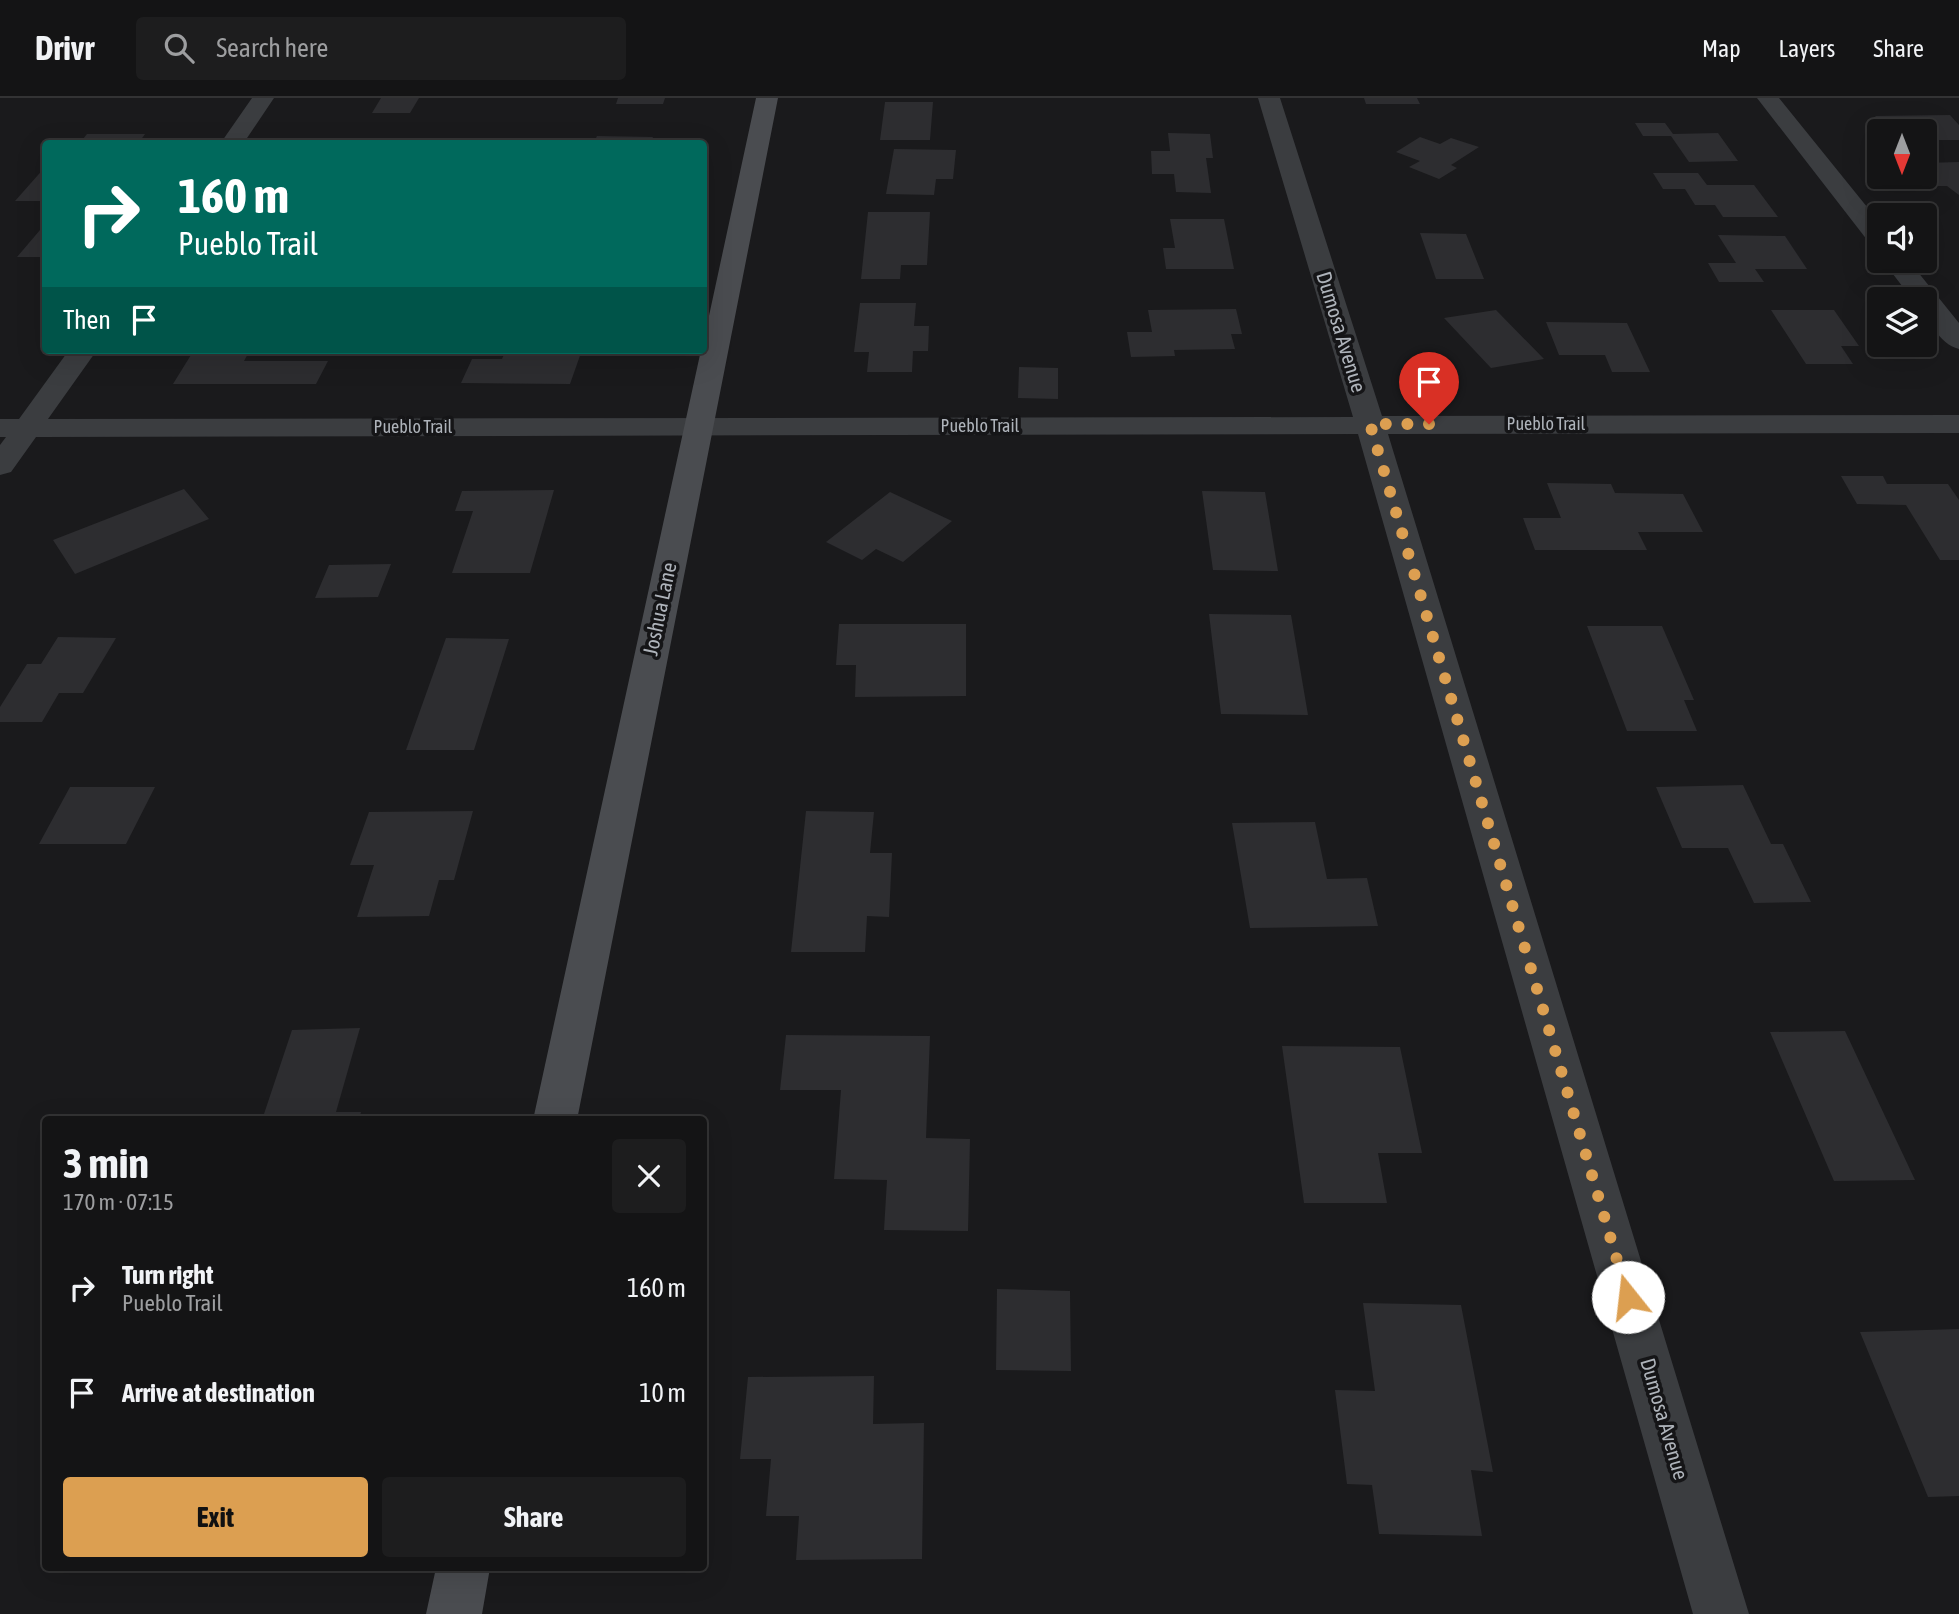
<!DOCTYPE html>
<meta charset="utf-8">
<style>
body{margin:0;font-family:"Asap Condensed",sans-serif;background:#1d1d1e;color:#f1f3f6;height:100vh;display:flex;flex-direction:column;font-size:26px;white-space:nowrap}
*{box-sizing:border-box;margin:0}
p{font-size:23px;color:#9d9ea0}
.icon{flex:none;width:38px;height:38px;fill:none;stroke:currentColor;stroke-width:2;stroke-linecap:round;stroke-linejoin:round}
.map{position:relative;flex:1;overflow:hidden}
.details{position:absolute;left:42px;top:1018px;width:665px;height:455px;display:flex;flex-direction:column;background:#141415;border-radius:7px;box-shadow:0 7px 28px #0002,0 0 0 2px #333334}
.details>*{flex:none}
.hud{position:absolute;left:42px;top:42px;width:665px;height:214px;border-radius:7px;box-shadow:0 7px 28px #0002,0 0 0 2px #333334;background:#00695c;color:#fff;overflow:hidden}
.needle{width:46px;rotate:180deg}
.buttons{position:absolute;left:1867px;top:21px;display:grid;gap:14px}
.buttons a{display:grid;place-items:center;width:70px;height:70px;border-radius:7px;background:#141415;box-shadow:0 7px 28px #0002,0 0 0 2px #333334;font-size:35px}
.pin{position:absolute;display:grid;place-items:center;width:60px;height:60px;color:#fff;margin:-72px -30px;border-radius:50% 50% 50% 0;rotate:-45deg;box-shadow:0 0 7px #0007}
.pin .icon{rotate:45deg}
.me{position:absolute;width:77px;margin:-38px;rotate:344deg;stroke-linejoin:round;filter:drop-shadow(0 0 5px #0008)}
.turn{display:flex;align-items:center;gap:24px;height:147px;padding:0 21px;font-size:32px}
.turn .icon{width:91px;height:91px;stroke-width:2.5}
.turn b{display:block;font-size:49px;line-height:60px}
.then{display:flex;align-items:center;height:66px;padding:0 21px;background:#0003;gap:14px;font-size:26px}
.round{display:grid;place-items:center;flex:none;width:74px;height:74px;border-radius:7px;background:#1d1d1e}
.overview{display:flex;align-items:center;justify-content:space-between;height:119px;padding:0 21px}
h1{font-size:42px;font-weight:700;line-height:52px}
.button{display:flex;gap:14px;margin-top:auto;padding:14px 21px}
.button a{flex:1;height:80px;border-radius:7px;background:#dc9f51;color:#111;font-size:28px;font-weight:700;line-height:80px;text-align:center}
.button a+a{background:#1d1d1e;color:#f1f3f6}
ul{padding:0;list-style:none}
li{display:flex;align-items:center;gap:21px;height:105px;padding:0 21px}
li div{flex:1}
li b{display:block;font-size:26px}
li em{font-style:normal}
header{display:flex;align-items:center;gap:42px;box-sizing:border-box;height:98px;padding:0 35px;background:#141415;border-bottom:2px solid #333334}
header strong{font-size:33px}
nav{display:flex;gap:38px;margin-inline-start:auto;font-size:24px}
.search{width:490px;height:63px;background:#1d1d1e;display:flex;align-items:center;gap:18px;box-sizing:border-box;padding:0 24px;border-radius:7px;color:#9d9ea0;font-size:26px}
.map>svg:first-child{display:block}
</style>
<header>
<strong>Drivr</strong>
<div class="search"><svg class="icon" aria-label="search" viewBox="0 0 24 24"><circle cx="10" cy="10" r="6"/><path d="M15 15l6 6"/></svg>Search here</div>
<nav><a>Map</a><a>Layers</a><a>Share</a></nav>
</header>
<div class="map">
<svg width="1959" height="1516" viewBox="0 0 1959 1516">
<rect width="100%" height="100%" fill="#1a1a1c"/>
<path fill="#2d2d30" d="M 381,0 L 419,0 L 410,15 L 372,15 Z
M 618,0 L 665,0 L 663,6 L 616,6 Z
M 1364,0 L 1417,0 L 1420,6 L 1366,6 Z
M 885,4 L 933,4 L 930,42 L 880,42 Z
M 1950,17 L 1959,27 L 1959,42 L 1925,42 L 1925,33 L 1889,33 L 1875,18 Z
M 1635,25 L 1665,25 L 1673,36 L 1718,35 L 1738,63 L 1689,64 L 1671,38 L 1643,38 Z
M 1168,35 L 1210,36 L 1213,60 L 1206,60 L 1211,95 L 1176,94 L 1174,76 L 1152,76 L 1151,53 L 1170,53 Z
M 87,36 L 145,36 L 138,46 L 79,46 Z
M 597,38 L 653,39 L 650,46 L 593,46 Z
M 1420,39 L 1440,46 L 1451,40 L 1479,49 L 1451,67 L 1457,70 L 1439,81 L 1409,69 L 1420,63 L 1396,54 Z
M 894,51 L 956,52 L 953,81 L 936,81 L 934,97 L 886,96 Z
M 1959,64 L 1959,97 L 1947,88 L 1936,88 L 1925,77 L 1925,65 Z
M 46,68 L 46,103 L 15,103 Z
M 1653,75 L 1698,75 L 1707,87 L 1754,87 L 1778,119 L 1723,119 L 1715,107 L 1695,107 L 1685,91 L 1663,91 Z
M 868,114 L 930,114 L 927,167 L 901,167 L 900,181 L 861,181 Z
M 1170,121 L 1224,121 L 1234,171 L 1166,171 L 1163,150 L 1175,150 Z
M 46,125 L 46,159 L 17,159 Z
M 1420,135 L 1466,136 L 1484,181 L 1436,181 Z
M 1718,137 L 1785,138 L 1807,171 L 1755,171 L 1764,184 L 1719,184 L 1708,165 L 1736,165 Z
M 860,205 L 916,205 L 914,228 L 929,228 L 928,253 L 913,253 L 912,274 L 867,274 L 869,254 L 854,254 Z
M 1236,211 L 1242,236 L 1231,236 L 1235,251 L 1174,252 L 1175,258 L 1131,259 L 1127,234 L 1152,234 L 1148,212 Z
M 1496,212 L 1544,261 L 1491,270 L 1444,220 Z
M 1771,212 L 1834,212 L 1859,248 L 1841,248 L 1853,266 L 1806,266 Z
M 1546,224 L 1627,225 L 1650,274 L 1612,274 L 1605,257 L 1559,257 Z
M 194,252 L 250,252 L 244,263 L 328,263 L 316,286 L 173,286 Z
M 506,252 L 582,252 L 570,286 L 461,285 L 472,261 L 502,261 Z
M 1019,269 L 1058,270 L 1058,301 L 1018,300 Z
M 1841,378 L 1883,378 L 1887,386 L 1948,386 L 1959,402 L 1959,462 L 1940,462 L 1906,407 L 1857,406 Z
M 1547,385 L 1611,386 L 1615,395 L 1683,396 L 1703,434 L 1638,434 L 1647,452 L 1535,452 L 1523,420 L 1561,420 Z
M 184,391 L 209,421 L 75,476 L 53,442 Z
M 554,392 L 530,475 L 452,475 L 473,413 L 455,413 L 462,393 Z
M 1202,393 L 1265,394 L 1278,473 L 1213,472 Z
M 890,394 L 952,423 L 903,464 L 876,451 L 862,462 L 826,444 Z
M 391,466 L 378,499 L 315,500 L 329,467 Z
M 1209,516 L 1291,517 L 1308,617 L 1221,616 Z
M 839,526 L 966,526 L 966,598 L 855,599 L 856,567 L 836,567 Z
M 1587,528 L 1662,528 L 1694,602 L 1684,602 L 1697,633 L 1627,633 Z
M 58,539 L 116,540 L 83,595 L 59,595 L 42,624 L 0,624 L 0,609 L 27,566 L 41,566 Z
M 446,540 L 509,541 L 474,652 L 406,652 Z
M 1743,687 L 1771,746 L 1783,746 L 1811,804 L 1754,805 L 1728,750 L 1682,750 L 1656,689 Z
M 70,689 L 155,689 L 126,746 L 39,746 Z
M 473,713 L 454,782 L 439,782 L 429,818 L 357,819 L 374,767 L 350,767 L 369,714 Z
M 806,713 L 874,714 L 870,755 L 892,755 L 889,819 L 867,818 L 865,854 L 791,854 Z
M 1315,724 L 1327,781 L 1367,780 L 1378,828 L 1250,830 L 1232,725 Z
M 360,930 L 336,1014 L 361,1014 L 359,1022 L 262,1022 L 292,932 Z
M 1845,933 L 1915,1082 L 1834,1083 L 1770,934 Z
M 786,937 L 930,938 L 926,1040 L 970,1041 L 968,1133 L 884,1132 L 887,1082 L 834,1081 L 841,992 L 780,992 Z
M 1282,948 L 1400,949 L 1422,1055 L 1378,1055 L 1387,1105 L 1304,1105 Z
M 997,1191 L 1070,1193 L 1071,1273 L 996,1272 Z
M 1363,1205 L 1461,1207 L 1493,1374 L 1471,1372 L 1482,1438 L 1379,1436 L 1372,1387 L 1347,1386 L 1335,1292 L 1375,1293 Z
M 1959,1231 L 1959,1398 L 1928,1399 L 1860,1234 Z
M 874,1278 L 873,1326 L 924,1325 L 922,1461 L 796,1462 L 799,1418 L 766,1418 L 771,1361 L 740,1361 L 748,1279 Z"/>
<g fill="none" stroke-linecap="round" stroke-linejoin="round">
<path fill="#3b3d40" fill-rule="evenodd" d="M 252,0 L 274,0 L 243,46 L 220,46 Z
M 1258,0 L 1280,0 L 1382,318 L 1959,317 L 1959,335 L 1388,336 L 1749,1516 L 1693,1516 L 1358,336 L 36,339 L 11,374 L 0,377 L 0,347 L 6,339 L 0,339 L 0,321 L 19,321 L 69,252 L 97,252 L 48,321 L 1353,319 Z
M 1757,0 L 1779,0 L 1880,125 L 1880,149 L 1871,147 Z
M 1883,163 L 1909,163 L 1959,225 L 1959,251 C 1939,246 1925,220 1925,201 L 1912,201 Z"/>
<path fill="#4a4c50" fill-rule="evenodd" d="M 756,0 L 778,0 L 577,1022 L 533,1022 L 701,252 L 704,252 L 704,241 Z
M 436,1470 L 490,1470 L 482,1516 L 426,1516 Z"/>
</g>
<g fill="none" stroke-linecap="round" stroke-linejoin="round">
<path stroke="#dc9f51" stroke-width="12" stroke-dasharray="0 21.6" d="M 1429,326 L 1370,326 L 1628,1199"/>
</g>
<g text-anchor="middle" stroke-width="7" stroke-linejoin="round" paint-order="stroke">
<g font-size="18" fill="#aeb3ba" stroke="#151517">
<text x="1546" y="332">Pueblo Trail</text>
<text x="980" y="334">Pueblo Trail</text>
<text x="413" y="335">Pueblo Trail</text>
</g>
<g font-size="21" fill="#aeb3ba" stroke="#151517">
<text transform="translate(1341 234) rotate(73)" y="7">Dumosa Avenue</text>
<text transform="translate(660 511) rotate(-78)" y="7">Joshua Lane</text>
<text transform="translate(1664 1321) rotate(74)" y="7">Dumosa Avenue</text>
</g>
</g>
</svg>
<div class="buttons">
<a><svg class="needle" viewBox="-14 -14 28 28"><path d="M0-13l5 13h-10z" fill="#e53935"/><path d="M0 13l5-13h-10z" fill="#9d9ea0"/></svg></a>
<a><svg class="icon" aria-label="sound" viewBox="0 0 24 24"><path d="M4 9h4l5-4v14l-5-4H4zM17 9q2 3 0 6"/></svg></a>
<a><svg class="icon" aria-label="layers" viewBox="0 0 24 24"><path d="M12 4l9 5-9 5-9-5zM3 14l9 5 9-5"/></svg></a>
</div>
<div class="pin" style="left:1429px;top:326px;background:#d93025"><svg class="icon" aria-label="arrive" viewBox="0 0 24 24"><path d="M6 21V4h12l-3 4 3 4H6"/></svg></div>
<svg class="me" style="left:1628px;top:1199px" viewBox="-20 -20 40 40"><circle r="19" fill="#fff"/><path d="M0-13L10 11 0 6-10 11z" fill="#dc9f51"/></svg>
<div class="hud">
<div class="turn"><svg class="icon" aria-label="right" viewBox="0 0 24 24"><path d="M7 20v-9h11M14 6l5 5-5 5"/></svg><div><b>160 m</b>Pueblo Trail</div></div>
<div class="then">Then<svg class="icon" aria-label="arrive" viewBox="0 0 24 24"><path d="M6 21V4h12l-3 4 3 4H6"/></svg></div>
</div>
<section class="details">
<div class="overview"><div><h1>3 min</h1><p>170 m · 07:15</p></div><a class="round"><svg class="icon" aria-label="close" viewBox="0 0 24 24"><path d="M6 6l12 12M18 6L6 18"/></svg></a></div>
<ul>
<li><svg class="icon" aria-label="right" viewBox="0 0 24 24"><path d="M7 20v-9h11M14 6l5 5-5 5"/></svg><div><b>Turn right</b><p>Pueblo Trail</p></div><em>160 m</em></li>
<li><svg class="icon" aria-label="arrive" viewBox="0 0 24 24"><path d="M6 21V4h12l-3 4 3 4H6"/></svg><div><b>Arrive at destination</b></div><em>10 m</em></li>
</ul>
<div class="button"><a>Exit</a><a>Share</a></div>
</section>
</div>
